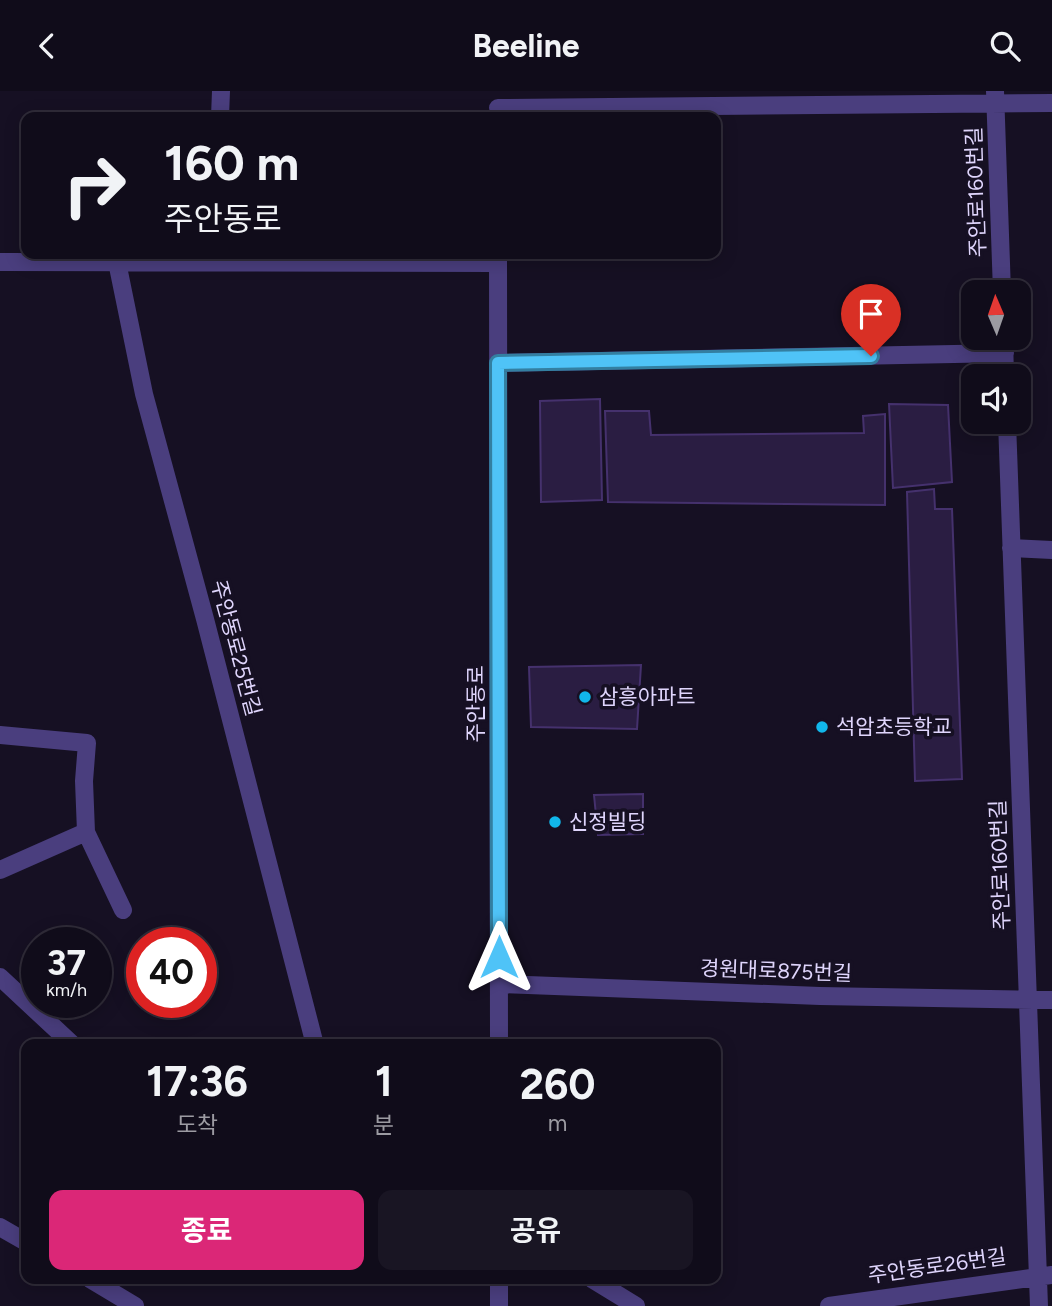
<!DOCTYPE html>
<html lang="ko">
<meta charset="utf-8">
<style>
body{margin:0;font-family:Figtree,"Noto Sans KR",sans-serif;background:#191523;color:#f1f3f6;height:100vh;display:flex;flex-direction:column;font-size:26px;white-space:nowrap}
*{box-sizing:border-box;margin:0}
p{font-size:23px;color:#9c9ba2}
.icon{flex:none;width:38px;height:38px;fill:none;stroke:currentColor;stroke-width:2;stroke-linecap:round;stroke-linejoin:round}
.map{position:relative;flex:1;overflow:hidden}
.side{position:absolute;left:21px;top:948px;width:700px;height:245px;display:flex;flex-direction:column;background:#100c1a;border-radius:14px;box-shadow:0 4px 18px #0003,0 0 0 2px #302c39}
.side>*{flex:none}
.top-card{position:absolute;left:21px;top:21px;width:700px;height:147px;border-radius:14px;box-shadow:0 4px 18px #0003,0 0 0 2px #302c39;background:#100c1a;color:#f1f3f6;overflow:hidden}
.needle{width:46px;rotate:358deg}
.tools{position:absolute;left:961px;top:189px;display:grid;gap:14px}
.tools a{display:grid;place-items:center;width:70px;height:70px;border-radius:14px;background:#100c1a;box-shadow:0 4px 18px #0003,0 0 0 2px #302c39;font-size:35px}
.speed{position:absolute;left:21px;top:836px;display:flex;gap:14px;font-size:35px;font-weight:700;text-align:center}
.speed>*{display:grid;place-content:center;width:91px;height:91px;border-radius:50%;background:#100c1a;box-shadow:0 4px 18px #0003,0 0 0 2px #302c39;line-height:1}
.speed small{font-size:18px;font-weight:400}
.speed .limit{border:10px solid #d22;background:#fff;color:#111}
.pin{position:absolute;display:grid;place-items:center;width:60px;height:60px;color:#fff;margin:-72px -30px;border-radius:50% 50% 50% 0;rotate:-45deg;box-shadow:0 0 7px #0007}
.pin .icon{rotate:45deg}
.me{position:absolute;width:77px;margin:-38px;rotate:0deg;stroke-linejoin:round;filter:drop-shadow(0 0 5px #0008)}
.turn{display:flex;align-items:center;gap:24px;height:147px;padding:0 28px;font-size:32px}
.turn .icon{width:91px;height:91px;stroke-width:2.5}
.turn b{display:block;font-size:49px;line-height:60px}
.eta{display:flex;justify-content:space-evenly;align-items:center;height:119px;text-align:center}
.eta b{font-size:42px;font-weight:700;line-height:49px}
.primary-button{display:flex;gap:14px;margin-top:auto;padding:14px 28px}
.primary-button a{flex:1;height:80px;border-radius:14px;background:#db2777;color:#fff;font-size:28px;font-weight:700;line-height:80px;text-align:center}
.primary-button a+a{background:#191523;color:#f1f3f6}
header{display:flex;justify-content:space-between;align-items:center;height:91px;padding:0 28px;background:#100c1a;font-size:32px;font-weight:700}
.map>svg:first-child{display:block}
</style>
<header><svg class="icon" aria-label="back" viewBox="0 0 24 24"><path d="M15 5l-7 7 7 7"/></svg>Beeline<svg class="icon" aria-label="search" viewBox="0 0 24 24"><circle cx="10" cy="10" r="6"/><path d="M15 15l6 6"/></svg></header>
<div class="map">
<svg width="1052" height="1215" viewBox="0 0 1052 1215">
<rect width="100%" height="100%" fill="#161023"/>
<path fill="#2a1d42" stroke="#45316d" stroke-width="2" d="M 600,308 L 602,409 L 541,411 L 540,310 Z
M 889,313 L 948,314 L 952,391 L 893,397 Z
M 605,320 L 649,320 L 651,344 L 864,342 L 863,325 L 885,323 L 885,414 L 608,411 Z
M 934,398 L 935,418 L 952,418 L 962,688 L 915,690 L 907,401 Z
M 641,574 L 637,638 L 531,636 L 529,576 Z
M 643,703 L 643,743 L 598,744 L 594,704 Z"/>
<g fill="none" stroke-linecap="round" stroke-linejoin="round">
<path stroke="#4a3e7e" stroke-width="18" d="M 995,0 L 1002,201
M 498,17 L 1052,12
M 220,26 L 221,0
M 498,163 L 499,954
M 0,171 L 498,172
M 117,171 L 144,303 L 205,528 L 315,954
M 1004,247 L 1005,285
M 498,272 L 1005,262
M 1007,331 L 1039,1215
M 1011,457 L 1052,459
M 0,644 L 87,652 L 84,690 L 86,741 L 123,819
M 0,779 L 86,741
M 0,886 L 73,954
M 499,893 L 820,905 L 1052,909
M 0,1136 L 26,1151
M 90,1188 L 135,1215
M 499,1188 L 499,1215
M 592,1188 L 636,1215
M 829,1215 L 1052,1184"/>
</g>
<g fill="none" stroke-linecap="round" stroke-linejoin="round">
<g stroke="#337fa1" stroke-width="18">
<path id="route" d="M 499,866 L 498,272 L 871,265"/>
</g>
<use href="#route" stroke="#4fc3f7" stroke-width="12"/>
</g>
<g fill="#11b7eb" stroke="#161023" stroke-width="2.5">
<circle cx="585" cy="606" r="7"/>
<circle cx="822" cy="636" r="7"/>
<circle cx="555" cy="731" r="7"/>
</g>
<g text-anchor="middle" stroke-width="7" stroke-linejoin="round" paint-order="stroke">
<g font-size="21" fill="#dfd5fc" stroke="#161023">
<text transform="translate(976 101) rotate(-92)" y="7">주안로160번길</text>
<text transform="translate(236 557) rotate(75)" y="7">주안동로25번길</text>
<text transform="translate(476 613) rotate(-90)" y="7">주안동로</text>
<text transform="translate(1000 774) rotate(-92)" y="7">주안로160번길</text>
<text transform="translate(776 880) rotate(2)" y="7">경원대로875번길</text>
<text transform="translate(937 1175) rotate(-8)" y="7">주안동로26번길</text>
</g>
<g font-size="21" fill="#dfd5fc" stroke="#161023" text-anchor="start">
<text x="599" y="613">삼흥아파트</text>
<text x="836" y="643">석암초등학교</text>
<text x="569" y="738">신정빌딩</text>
</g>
</g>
</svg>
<div class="tools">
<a><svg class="needle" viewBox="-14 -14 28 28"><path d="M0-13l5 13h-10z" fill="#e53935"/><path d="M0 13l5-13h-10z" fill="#9c9ba2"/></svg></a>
<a><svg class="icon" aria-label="sound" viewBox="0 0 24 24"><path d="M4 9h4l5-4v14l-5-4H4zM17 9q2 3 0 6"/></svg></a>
</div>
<div class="speed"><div>37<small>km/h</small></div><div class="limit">40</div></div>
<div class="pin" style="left:871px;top:265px;background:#d93025"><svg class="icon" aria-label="arrive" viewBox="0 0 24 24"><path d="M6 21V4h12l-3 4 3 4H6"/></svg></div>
<svg class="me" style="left:499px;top:866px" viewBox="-20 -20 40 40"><path d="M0-17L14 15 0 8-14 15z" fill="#4fc3f7" stroke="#fff" stroke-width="4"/></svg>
<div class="top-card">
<div class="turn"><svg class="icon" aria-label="right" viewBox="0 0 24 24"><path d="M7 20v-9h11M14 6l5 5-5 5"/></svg><div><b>160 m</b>주안동로</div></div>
</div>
<section class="side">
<div class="eta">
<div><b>17:36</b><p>도착</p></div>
<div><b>1</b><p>분</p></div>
<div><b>260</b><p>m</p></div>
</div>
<div class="primary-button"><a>종료</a><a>공유</a></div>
</section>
</div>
